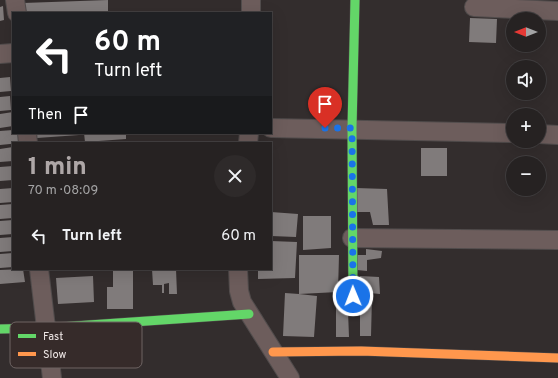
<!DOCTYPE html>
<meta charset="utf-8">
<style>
body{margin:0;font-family:Overpass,sans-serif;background:#2e2a2a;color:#f1f3f6;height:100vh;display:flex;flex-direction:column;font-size:15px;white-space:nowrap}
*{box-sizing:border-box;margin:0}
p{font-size:13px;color:#a4a4a5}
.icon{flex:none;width:22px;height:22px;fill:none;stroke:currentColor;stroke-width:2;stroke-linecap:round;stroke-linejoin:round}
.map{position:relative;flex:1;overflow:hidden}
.side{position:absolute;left:12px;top:142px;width:260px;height:128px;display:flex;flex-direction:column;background:#262222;border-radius:0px;box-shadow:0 4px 16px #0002,0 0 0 1px #423f40}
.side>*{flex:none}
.guide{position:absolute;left:12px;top:12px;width:260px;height:122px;border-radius:0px;box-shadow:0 4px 16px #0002,0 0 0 1px #423f40;background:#202124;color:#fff;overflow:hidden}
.needle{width:26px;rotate:270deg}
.fabs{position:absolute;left:506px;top:12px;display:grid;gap:8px}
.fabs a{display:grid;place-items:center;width:40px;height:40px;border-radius:50%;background:#262222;box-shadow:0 4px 16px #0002,0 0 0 1px #423f40;font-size:20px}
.pin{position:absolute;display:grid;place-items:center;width:34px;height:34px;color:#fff;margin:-41px -17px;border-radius:50% 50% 50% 0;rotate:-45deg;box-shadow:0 0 4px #0007}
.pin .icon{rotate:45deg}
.me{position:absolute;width:44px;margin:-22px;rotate:359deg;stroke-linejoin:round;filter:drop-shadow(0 0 3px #0008)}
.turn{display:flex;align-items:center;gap:14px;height:84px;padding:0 16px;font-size:18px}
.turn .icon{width:52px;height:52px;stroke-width:2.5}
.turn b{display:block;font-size:28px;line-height:34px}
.then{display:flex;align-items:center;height:38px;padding:0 16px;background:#0003;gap:8px;font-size:15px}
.round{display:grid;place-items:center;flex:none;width:42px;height:42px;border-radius:21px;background:#2e2a2a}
.head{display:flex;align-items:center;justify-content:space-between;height:68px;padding:0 16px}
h1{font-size:24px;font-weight:800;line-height:30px;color:#aea7a7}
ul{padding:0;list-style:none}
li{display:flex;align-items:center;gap:12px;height:52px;padding:0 16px}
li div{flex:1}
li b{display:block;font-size:15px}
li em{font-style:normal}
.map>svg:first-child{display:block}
</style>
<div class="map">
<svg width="558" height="378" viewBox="0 0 558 378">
<rect width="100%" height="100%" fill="#332d2d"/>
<path fill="#807b7b" d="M 108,0 L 108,13 L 23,13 L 23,3 Z
M 3,6 L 4,20 L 0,21 L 0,7 Z
M 470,18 L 497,19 L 496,43 L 469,42 Z
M 10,77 L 11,91 L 0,92 L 0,78 Z
M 10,96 L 11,110 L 0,111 L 0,97 Z
M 13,112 L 13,126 L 0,128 L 0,114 Z
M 13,130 L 13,133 L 19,133 L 20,143 L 0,145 L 0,131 Z
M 37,133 L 79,133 L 79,135 L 37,138 Z
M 84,133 L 126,133 L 126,139 L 85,142 Z
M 13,147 L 13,161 L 0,162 L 0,149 Z
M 421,148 L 447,148 L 447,176 L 421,176 Z
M 13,166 L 13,180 L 0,181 L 0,167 Z
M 13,188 L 13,202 L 0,203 L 0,189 Z
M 356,188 L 387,189 L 389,225 L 373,225 L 370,212 L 356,212 Z
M 13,204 L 13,218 L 0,219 L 0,205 Z
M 271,212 L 298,214 L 296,237 L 271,236 Z
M 303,216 L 331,216 L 331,248 L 303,250 Z
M 13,220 L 13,234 L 0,235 L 0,221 Z
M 13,237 L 13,251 L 0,252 L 0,238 Z
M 271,241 L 297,242 L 295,278 L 258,279 L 258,269 L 271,269 Z
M 366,249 L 382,251 L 381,258 L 367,260 L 367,271 L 357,270 L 352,255 L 366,255 Z
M 13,253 L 13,267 L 0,268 L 0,254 Z
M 299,255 L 339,255 L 338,292 L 299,294 L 317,296 L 314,337 L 283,336 L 285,293 L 299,294 Z
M 23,269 L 25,282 L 0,284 L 0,270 Z
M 113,269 L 133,269 L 133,309 L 107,309 L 107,287 L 113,287 Z
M 152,269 L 176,269 L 177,294 L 169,294 L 169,283 L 164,284 L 164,293 L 162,293 L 162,285 L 153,285 Z
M 93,276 L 94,302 L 58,304 L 56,278 Z
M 360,276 L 379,277 L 380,294 L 359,292 Z
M 336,296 L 372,297 L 371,336 L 360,336 L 360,311 L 348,311 L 349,337 L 336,337 Z"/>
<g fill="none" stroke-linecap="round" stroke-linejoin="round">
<g stroke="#514c4c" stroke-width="20">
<path id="street" d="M 15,0 L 17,13
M 251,0 L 251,13
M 474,7 L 558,11
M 0,54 L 13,53
M 271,128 L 513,133
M 27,133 L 28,143
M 539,134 L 558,135
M 248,143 L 249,133
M 352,238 L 558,240
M 39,269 L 52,378
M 238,269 L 239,291 L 242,302 L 290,378"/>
</g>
<g stroke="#514c4c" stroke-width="10">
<path id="fast" d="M 353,296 L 352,128 L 355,0
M 0,329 L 45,328 L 249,314"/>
</g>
<g stroke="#514c4c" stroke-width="10">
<path id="slow" d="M 273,352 L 361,351 L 558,358"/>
</g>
<use href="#street" stroke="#6d5d5c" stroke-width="18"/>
<use href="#fast" stroke="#63d668" stroke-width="9"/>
<use href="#slow" stroke="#ff974d" stroke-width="9"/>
</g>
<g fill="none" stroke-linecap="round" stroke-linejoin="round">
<path stroke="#1a73e8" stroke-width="7" stroke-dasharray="0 12.6" d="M 325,128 L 352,128 L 353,296"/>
</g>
<rect x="10" y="322" width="132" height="46" rx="6" fill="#362b2a" stroke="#6e6463" stroke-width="1"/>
<rect x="18" y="334" width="18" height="4" fill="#63d668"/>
<rect x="18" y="352" width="18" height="4" fill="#ff974d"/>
<g font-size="11" fill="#f1e9e8">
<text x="43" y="340">Fast</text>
<text x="43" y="358">Slow</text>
</g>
</svg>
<div class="fabs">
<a><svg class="needle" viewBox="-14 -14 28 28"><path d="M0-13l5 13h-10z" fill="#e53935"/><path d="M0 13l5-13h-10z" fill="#a4a4a5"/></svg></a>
<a><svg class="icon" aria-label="sound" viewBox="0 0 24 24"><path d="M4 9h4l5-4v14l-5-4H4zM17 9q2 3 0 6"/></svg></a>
<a>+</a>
<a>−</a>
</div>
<div class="pin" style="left:325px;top:128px;background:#d93025"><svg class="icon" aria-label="arrive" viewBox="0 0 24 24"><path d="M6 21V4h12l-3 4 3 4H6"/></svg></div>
<svg class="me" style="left:353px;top:296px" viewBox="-20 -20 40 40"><circle r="17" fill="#1a73e8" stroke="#fff" stroke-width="3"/><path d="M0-11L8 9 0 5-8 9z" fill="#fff"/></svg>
<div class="guide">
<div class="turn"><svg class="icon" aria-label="left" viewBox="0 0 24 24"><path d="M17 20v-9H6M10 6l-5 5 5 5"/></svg><div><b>60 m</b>Turn left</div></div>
<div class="then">Then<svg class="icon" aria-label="arrive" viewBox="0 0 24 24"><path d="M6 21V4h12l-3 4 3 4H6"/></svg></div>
</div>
<section class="side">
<div class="head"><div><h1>1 min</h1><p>70 m · 08:09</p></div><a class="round"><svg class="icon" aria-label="close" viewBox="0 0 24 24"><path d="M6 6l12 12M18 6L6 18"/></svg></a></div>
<ul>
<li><svg class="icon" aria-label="left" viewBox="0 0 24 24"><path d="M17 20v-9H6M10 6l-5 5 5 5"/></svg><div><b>Turn left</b></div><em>60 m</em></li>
</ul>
</section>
</div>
